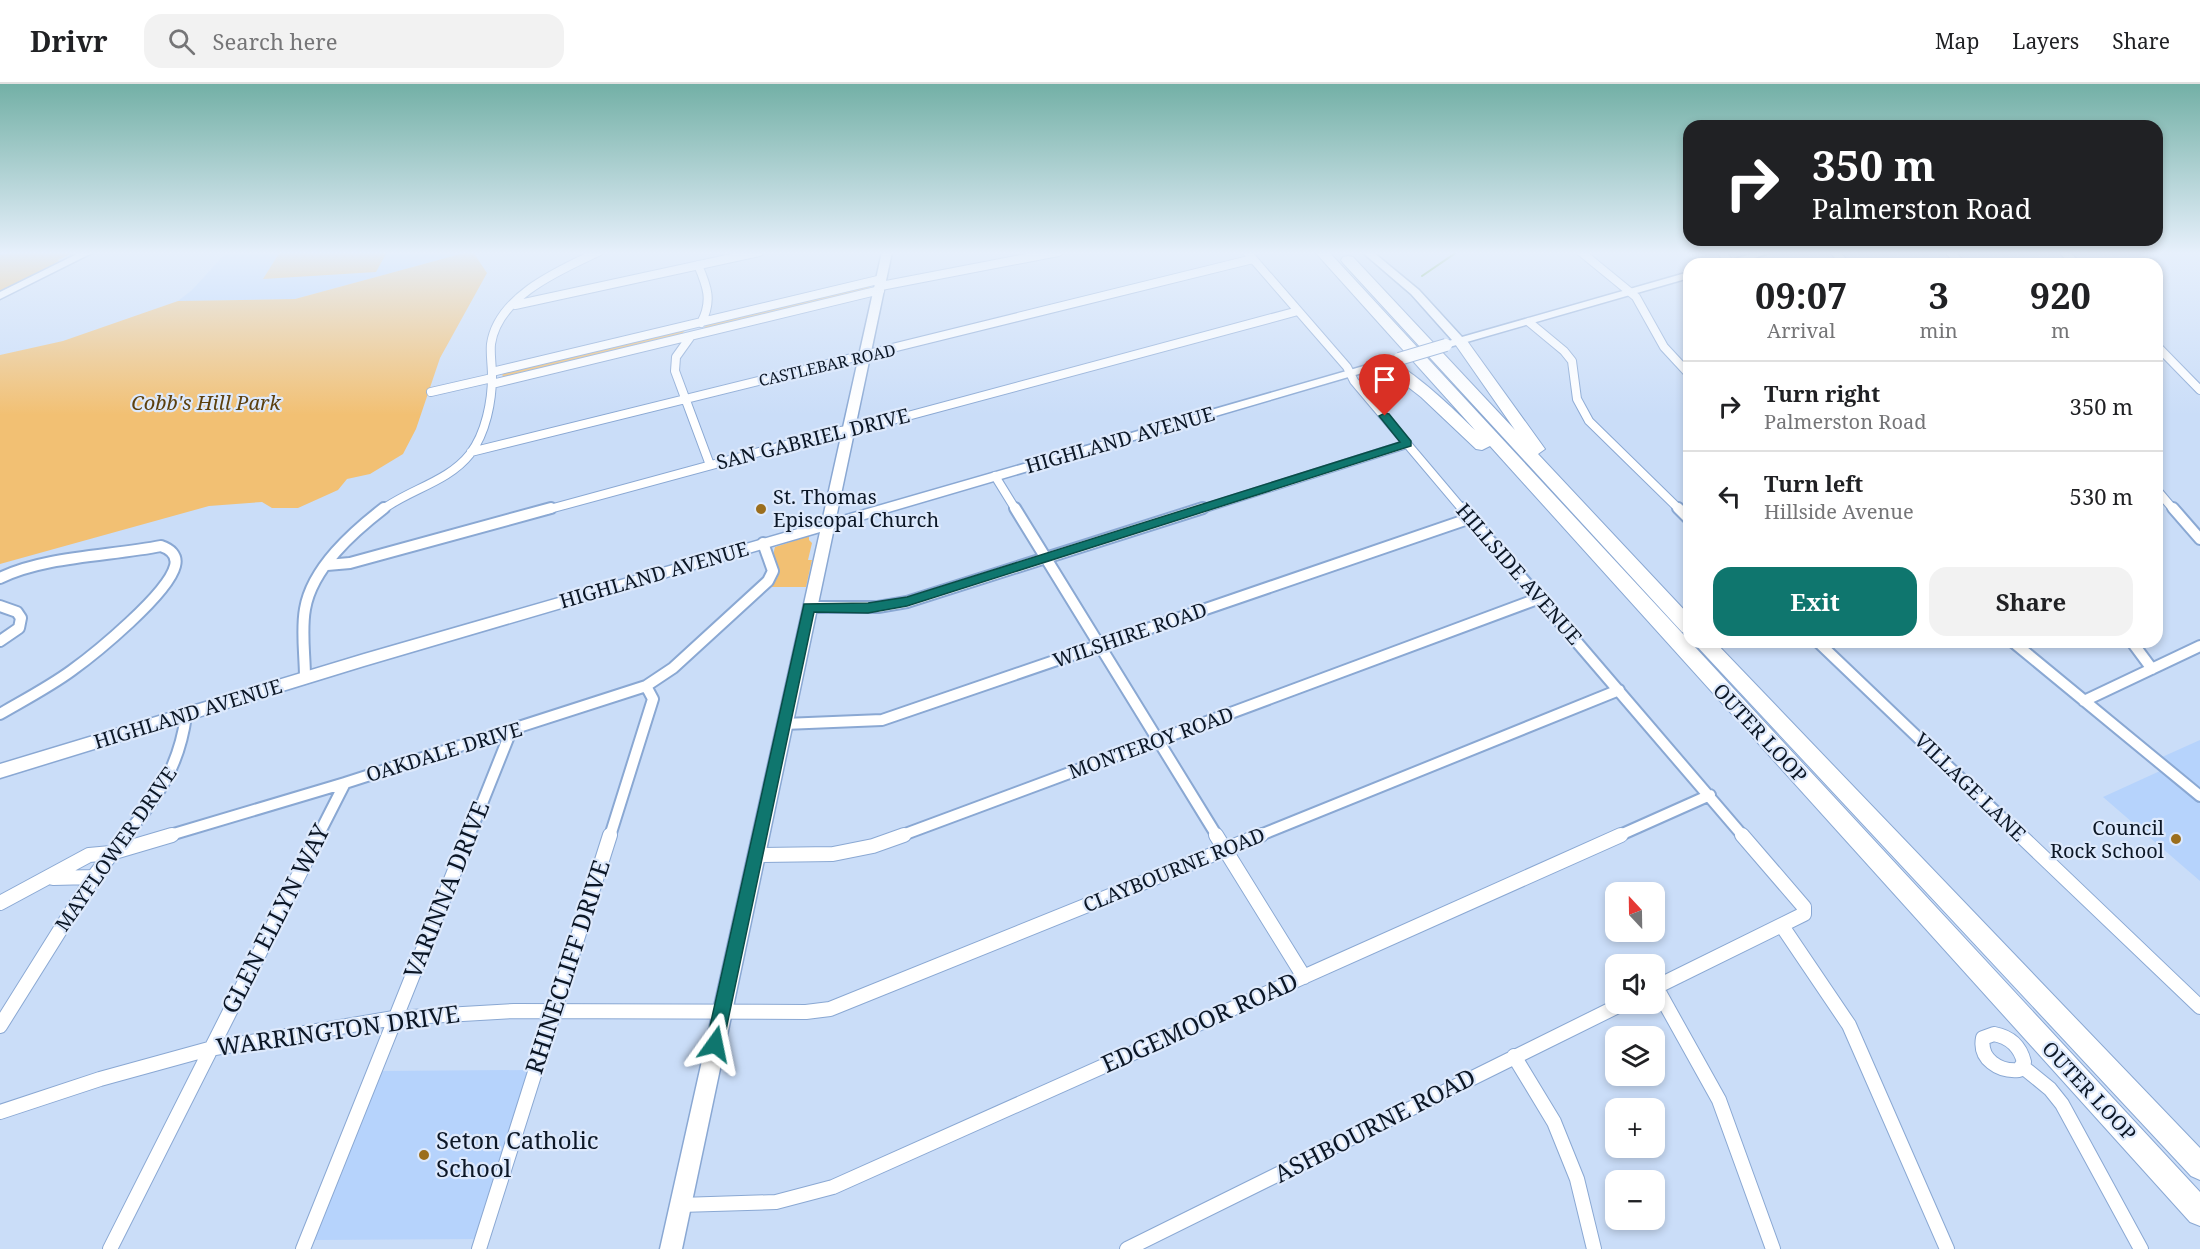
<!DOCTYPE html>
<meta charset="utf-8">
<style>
body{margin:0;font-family:"Noto Serif",serif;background:#f2f2f2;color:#202124;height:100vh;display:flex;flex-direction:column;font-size:22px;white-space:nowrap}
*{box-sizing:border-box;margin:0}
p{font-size:20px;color:#757577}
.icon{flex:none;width:33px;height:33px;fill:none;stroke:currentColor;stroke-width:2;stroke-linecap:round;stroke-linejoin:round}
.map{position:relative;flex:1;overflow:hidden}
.side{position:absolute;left:1683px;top:174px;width:480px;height:390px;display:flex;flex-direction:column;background:#fff;border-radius:18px;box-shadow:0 3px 9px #0003}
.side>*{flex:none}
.hud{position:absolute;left:1683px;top:36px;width:480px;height:126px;border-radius:18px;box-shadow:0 3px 9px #0003;background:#202124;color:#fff;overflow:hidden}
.needle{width:39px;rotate:338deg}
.fabs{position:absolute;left:1605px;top:798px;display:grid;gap:12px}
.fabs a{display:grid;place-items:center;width:60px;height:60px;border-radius:12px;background:#fff;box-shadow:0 3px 9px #0003;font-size:30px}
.pin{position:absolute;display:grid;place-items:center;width:51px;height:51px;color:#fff;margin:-62px -26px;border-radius:50% 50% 50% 0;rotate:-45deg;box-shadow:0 0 6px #0007}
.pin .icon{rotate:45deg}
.me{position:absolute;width:66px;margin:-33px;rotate:12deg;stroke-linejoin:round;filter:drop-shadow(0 0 4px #0008)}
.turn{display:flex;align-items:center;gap:21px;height:126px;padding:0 30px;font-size:27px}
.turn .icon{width:78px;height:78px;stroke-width:2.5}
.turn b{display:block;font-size:42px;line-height:51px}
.eta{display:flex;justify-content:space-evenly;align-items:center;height:102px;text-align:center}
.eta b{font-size:36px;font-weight:700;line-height:42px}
.button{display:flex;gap:12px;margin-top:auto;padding:12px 30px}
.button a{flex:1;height:69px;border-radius:18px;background:#0f766e;color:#fff;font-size:24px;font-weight:700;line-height:69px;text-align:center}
.button a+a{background:#f2f2f2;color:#202124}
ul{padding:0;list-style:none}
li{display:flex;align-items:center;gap:18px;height:90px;padding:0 30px;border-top:2px solid #e0e0e0}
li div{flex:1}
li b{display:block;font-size:22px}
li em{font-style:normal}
header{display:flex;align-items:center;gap:36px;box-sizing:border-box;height:84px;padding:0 30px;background:#fff;border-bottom:2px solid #e0e0e0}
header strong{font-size:28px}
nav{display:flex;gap:33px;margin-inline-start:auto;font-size:21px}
.search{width:420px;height:54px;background:#f2f2f2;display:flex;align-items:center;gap:15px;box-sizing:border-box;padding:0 21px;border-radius:18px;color:#757577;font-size:22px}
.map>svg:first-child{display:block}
</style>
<header>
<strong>Drivr</strong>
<div class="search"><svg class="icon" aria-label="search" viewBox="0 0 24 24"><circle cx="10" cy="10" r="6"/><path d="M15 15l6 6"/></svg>Search here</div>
<nav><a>Map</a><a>Layers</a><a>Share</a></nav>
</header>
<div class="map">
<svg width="2200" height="1165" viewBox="0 0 2200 1165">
<rect width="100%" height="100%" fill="#caddf8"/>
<path fill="#b6d3fc" d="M 227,168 L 468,168 L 295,215 L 178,217 L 192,206 Z
M 2200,656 L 2200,797 L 2103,713 L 2160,687 L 2151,678 Z
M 528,986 L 474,1155 L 312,1156 L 380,987 Z"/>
<path fill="#f2c073" d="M 12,168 L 75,168 L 58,176 L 61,178 L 0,208 L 0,171 Z
M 280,168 L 387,168 L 376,188 L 263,195 Z
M 468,168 L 473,168 L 487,189 L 440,274 L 416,345 L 403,370 L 370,390 L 347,395 L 338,406 L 298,424 L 272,424 L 262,418 L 209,422 L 0,480 L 0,271 L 63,257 L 178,217 L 295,215 Z
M 871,200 L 868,207 L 702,246 L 710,237 Z
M 689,242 L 680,252 L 503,295 L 502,287 Z
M 809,452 L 809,456 L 812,459 L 808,476 L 812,476 L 806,503 L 770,503 C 790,483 769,481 775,463 Z"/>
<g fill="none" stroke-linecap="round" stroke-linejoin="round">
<path stroke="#64a943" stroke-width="2" d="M 1422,192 L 1457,168"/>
<g stroke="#8aa8d3" stroke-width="10">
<path id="street-far2" d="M 1247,168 L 1347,283 L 1354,297 L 1463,426
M 1581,168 L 1636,213 L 1664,263 L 1689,290
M 1722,168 L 1730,180
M 1835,168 L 1845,180
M 1950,168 L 1961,180
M 2064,168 L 2076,180
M 698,181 C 707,202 713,217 701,239
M 881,202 L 1058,168
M 515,221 L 759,168
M 1529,238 L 1564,267 L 1572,277 L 1577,315 L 1589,337 L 1680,426
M 691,252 L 676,273 L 675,287 L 710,381
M 2157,262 L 2200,306
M 492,288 L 882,195
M 492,300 L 880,206
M 431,308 L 492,294
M 471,368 L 1253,175
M 995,392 L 1016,426
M 2157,406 L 2174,426
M 382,426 C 410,405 448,398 470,370 C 486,349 492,317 492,292 C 492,281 490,270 491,260 C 498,212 560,186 598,168
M 546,426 L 833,348 L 863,344 L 1298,227
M 1199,426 L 1407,360"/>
</g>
<g stroke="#8aa8d3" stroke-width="14">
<path id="street-far1" d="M 1015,424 L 1217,752
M 1462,424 L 1743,752
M 1678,424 L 1689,435
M 2173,424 L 2200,455
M 327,481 L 350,479 L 551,424
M 0,494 C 44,472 111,472 161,462 C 170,465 178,471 175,482 C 168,510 96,569 71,587 C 49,603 24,616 0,630
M 0,522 L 17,528 L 21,534 L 19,544 L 0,557
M 809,523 L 878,523 L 907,518 L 1203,424
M 1818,558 L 2021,752
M 2013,558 L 2200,712
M 2132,558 L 2152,585
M 305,594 C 305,571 301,547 305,525 C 312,484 353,448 384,424
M 2084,617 L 2200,562
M 784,640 L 882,636 L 1471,434
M 125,752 C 158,713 179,683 186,632
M 167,752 L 345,699 L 646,602 L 673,584 L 768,497 L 773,487 L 763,459
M 318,752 L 345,699
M 469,752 L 511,647
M 610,752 L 653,615 L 646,602
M 900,752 L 1540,514
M 1258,752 L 1619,606
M 1618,752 L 1710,711"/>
</g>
<g stroke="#8aa8d3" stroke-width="16">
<path id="street" d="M 1216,751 L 1304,893
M 2020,751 L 2200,923
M 756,771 L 833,770 L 873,762 L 904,751
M 53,794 L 93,793
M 0,819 L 89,771 L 111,769 L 172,751
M 1782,842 L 1849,941 L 1947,1165
M 1656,903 L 1719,1016 L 1773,1165
M 1654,904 L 1804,830 L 1804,823 L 1742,751
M 0,942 L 92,795 L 126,751
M 1994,950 C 2010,953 2020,962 2024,978 L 2019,986 C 1999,988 1979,975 1983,954 Z
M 1514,972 L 1554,1038 L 1577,1095 L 1594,1165
M 2023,983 L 2050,1005 L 2062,1020 L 2141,1165
M 0,1028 L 100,995 L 209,965 L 394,934 L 514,927 L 806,928 L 830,925 L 1261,751
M 680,1121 L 776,1118 L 833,1103 L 1621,751
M 110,1165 L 319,751
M 303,1165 L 469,751
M 479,1165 L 610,751
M 1127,1165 L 1622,920"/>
</g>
<g stroke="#8aa8d3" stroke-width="3">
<path id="secondary" d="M 81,168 L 94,168 L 0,215 L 0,208 Z
M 882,168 L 892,168 L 836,434 L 1395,273 L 1403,273 L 1405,275 L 1403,277 L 834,444 L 682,1165 L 660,1165 L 820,448 L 364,582 L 0,694 L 0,680 L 364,570 L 822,438 Z
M 1362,168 L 1373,168 L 1419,206 L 1462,253 L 1689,188 L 1689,194 L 1446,264 L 1442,263 L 1442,259 L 1452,256 L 1411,210 Z
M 1756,168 L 1772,168 L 1737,180 L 1720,180 Z"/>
</g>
<g stroke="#8aa8d3" stroke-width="2">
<path id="highway" d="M 1315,168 L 1329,168 L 2200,1108 L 2200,1142 L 2190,1138 L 1490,362 L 1482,366 L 1476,365 L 1421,313 L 1381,282 L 1378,279 L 1381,276 C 1399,271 1460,331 1475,346 Z
M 1348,172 L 1353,173 L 1515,346 L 1453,257 L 1455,254 L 1465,254 L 1545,365 L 1538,370 L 1689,531 L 1689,550 L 1682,548 L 1343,179 L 1341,176 L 1343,173 Z
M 1693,558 L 1715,558 L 2200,1064 L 2200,1096 L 2191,1092 Z"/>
</g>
<use href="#street-far2" stroke="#fff" stroke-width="8"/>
<use href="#street-far1" stroke="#fff" stroke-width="10"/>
<use href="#street" stroke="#fff" stroke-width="14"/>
<use href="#secondary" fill="#fff" fill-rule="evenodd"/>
<use href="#highway" fill="#fff" fill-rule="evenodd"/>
<g stroke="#8aa8d3" stroke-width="14" stroke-linecap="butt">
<path id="secondary-bridge" d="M 1399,275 L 1446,261"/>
</g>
<use href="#secondary-bridge" stroke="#fff" stroke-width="12"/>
</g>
<linearGradient id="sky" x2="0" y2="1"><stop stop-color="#73b0a6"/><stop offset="0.51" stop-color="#e7f0fc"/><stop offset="1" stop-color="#e7f0fc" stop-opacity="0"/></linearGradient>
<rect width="2200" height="331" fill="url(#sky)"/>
<path fill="#0f766e" stroke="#0a4d48" stroke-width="1.5" d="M 1385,329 L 1389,330 L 1411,357 L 1411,362 L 907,522 L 868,529 L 814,528 L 723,960 L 721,966 L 715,968 L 709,966 L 706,960 L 804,520 L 868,519 L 907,513 L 1400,358 L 1379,332 Z"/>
<g fill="#9b6e1d" stroke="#dde9fc" stroke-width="2">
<circle cx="761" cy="425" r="6"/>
<circle cx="2176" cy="755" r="6"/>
<circle cx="424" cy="1071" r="6"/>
</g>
<g text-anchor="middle" stroke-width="4.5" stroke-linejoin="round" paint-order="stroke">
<g font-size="16" fill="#0c1726" stroke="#dde9fc">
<text transform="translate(827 281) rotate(-13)" y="6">CASTLEBAR ROAD</text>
</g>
<g font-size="20" font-style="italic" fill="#5c400e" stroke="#dde9fc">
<text x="206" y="326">Cobb's Hill Park</text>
</g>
<g font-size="20" fill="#0c1726" stroke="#dde9fc">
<text transform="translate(813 355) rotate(-14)" y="7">SAN GABRIEL DRIVE</text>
<text transform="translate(1120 356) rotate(-16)" y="7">HIGHLAND AVENUE</text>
<text transform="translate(1519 490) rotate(49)" y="7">HILLSIDE AVENUE</text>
<text transform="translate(654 491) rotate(-16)" y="7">HIGHLAND AVENUE</text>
<text transform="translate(1130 551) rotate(-19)" y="7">WILSHIRE ROAD</text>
<text transform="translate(188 630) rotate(-17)" y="7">HIGHLAND AVENUE</text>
<text transform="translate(1760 649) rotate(47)" y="7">OUTER LOOP</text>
<text transform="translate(1151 659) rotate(-20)" y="7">MONTEROY ROAD</text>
<text transform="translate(444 668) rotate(-17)" y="7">OAKDALE DRIVE</text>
<text transform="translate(1970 703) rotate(44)" y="7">VILLAGE LANE</text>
<text transform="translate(116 765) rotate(-55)" y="7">MAYFLOWER DRIVE</text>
<text transform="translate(1174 786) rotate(-22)" y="7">CLAYBOURNE ROAD</text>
<text transform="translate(2089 1007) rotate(47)" y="7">OUTER LOOP</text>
</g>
<g font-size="20" fill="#0c1726" stroke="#dde9fc" text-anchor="start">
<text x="773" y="420">St. Thomas<tspan x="773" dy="23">Episcopal Church</tspan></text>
<text x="2164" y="751" text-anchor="end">Council<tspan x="2164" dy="23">Rock School</tspan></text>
</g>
<g font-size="24" fill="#0c1726" stroke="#dde9fc">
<text transform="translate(447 806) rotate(-68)" y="8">VARINNA DRIVE</text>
<text transform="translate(276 835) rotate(-63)" y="8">GLEN ELLYN WAY</text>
<text transform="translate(568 883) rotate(-72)" y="8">RHINECLIFF DRIVE</text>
<text transform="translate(1200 939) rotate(-24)" y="8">EDGEMOOR ROAD</text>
<text transform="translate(338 947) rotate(-8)" y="8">WARRINGTON DRIVE</text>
<text transform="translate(1375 1042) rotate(-27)" y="8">ASHBOURNE ROAD</text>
</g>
<g font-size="24" fill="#0c1726" stroke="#dde9fc" text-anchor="start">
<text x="436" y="1065">Seton Catholic<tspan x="436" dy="28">School</tspan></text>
</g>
</g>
</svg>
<div class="fabs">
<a><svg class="needle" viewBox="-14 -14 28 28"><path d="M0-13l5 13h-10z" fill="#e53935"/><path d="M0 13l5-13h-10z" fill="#757577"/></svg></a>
<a><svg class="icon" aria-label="sound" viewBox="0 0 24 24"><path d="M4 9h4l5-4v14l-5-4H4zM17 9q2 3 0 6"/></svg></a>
<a><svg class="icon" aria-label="layers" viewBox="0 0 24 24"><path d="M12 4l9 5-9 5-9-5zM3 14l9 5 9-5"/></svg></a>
<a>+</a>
<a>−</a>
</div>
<div class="pin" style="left:1385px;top:332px;background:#d93025"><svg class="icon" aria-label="arrive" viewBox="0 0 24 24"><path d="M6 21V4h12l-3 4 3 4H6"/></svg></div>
<svg class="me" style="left:715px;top:960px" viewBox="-20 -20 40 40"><path d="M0-17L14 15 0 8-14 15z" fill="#0f766e" stroke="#fff" stroke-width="4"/></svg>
<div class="hud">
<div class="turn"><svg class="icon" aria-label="right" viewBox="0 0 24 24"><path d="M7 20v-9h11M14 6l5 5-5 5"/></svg><div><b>350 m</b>Palmerston Road</div></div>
</div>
<section class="side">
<div class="eta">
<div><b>09:07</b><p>Arrival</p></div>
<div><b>3</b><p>min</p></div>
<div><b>920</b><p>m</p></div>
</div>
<ul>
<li><svg class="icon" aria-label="right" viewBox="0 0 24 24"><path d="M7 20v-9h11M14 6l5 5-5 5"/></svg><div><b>Turn right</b><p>Palmerston Road</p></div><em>350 m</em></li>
<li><svg class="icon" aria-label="left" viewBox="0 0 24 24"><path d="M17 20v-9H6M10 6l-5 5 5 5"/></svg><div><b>Turn left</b><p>Hillside Avenue</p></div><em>530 m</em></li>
</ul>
<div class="button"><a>Exit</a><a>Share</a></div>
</section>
</div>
